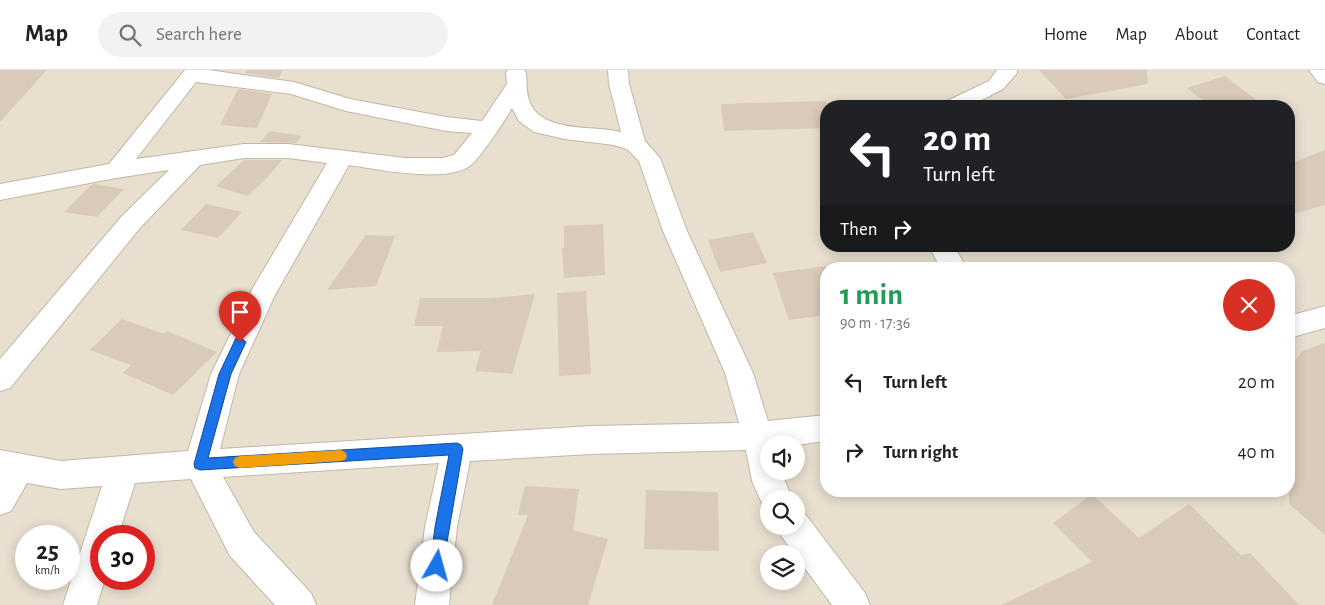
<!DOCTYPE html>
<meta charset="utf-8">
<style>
body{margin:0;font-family:"Alegreya Sans",sans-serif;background:#f2f2f2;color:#202124;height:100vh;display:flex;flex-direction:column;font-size:19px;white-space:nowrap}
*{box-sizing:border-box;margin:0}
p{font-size:16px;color:#757577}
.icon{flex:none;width:28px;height:28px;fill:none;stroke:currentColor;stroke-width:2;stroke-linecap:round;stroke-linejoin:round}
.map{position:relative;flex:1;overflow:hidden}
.side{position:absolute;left:820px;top:192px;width:475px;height:235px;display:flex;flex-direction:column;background:#fff;border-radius:20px;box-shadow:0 2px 12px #0003}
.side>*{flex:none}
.banner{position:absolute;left:820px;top:30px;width:475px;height:152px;border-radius:20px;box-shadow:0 2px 12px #0003;background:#202124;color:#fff;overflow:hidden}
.controls{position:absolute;left:760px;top:365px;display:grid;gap:10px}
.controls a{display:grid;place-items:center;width:45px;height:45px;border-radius:50%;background:#fff;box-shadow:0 2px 12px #0003;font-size:25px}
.speed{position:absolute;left:15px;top:455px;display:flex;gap:10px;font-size:25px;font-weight:700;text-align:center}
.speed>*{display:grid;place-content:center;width:65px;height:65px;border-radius:50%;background:#fff;box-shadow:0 2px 12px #0003;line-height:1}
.speed small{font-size:12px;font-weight:400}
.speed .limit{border:8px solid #d22;background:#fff;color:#111}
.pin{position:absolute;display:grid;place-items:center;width:42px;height:42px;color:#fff;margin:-51px -21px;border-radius:50% 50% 50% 0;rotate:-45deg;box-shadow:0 0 5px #0007}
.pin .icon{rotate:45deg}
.me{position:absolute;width:55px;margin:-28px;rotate:7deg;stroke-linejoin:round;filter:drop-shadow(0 0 4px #0008)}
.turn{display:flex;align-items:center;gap:18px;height:105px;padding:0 20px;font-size:22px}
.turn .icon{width:65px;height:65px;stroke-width:2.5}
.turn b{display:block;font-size:35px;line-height:42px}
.then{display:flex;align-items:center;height:48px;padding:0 20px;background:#0003;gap:10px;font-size:19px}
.round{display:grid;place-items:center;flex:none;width:52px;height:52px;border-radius:26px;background:#f2f2f2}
.head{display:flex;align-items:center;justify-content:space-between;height:85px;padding:0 20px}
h1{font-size:30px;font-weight:700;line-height:38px;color:#1e9e55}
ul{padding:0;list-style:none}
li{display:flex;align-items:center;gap:15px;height:70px;padding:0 20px}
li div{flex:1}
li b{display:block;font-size:19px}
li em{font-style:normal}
header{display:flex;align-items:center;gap:30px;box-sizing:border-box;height:70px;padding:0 25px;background:#fff;border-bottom:1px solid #e0e0e0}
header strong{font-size:24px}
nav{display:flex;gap:28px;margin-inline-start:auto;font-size:18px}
.search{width:350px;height:45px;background:#f2f2f2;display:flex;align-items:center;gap:12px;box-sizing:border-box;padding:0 18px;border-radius:28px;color:#757577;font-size:19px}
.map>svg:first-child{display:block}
</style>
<header>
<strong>Map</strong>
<div class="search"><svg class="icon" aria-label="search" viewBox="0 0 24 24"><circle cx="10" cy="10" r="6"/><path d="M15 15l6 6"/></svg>Search here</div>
<nav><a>Home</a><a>Map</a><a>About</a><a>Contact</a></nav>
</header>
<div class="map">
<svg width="1325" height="535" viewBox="0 0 1325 535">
<rect width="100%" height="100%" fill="#f3ede2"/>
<path fill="#e8dfcf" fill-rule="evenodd" d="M 0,0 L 1325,0 L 1325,535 L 0,535 ZM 826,36 L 1289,36 L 1289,176 L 826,176 ZM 826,199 L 1289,199 L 1289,421 L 826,421 ZM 769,374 L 796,374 L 796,401 L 769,401 ZM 769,429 L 796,429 L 796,456 L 769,456 ZM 26,466 L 69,466 L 69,509 L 26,509 ZM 101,466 L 144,466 L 144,509 L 101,509 ZM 769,484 L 796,484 L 796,511 L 769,511 Z"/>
<path fill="#d9cab9" d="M 0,0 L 47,0 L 0,52 Z
M 247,0 L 283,0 L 279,8 L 245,3 Z
M 1039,0 L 1147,0 L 1148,14 L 1066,29 Z
M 1225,6 L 1264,36 L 1210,36 L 1187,18 Z
M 238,19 L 272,24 L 257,58 L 220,55 Z
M 826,31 L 826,58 L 724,61 L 721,34 Z
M 270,61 L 302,66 L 296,73 L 260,72 Z
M 1325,80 L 1325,135 L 1289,145 L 1289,94 Z
M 244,90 L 282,90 L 264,111 L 247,126 L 216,116 Z
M 94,114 L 124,119 L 97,147 L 64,142 L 91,115 Z
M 206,134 L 242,142 L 218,168 L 181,160 Z
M 603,154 L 605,205 L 564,208 L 562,178 L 564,178 L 564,156 Z
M 753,162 L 767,193 L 720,202 L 708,170 Z
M 366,165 L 395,166 L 376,216 L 327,220 Z
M 826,196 L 826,245 L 789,250 L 773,203 Z
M 586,221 L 591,304 L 559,306 L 557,223 Z
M 535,224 L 512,304 L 475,301 L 481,281 L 437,282 L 443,256 L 414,256 L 420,228 L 490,228 Z
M 122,249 L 164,264 L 167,261 L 217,282 L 173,325 L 123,303 L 131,295 L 90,280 Z
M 1325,273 L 1325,465 L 1289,434 L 1289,299 L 1302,281 Z
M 525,416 L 579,419 L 573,460 L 608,469 L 588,535 L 492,535 L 528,445 L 518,445 Z
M 646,420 L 718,422 L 719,481 L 644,479 Z
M 1092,424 L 1139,468 L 1189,434 L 1241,485 L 1250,483 L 1299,535 L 1001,535 L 1092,492 L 1053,453 Z"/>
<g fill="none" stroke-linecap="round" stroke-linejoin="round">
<g stroke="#c2b7a7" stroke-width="2">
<path id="minor" d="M 185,0 L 208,0 L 294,12 L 350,29 L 446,47 L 482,51 L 507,14 L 506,3 L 508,0 L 524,0 L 526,3 C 527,11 526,22 529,30 C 540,64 594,55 621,62 L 609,14 L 608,0 L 628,0 L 629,14 L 645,71 L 660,88 L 687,161 L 753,303 L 768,351 L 826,345 L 826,371 L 796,375 L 769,374 L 769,401 L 781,401 L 792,429 L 769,429 L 769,441 L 765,440 L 752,411 L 746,380 L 591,384 L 470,391 L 457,457 L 449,535 L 415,535 L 425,457 L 439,393 L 223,407 L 254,462 L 311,523 L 316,535 L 275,535 L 230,486 L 191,409 L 135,413 L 118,466 L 101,466 L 101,509 L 105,509 L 97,535 L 63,535 L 102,416 L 61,419 L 27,413 L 11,441 L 0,445 L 0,380 L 61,391 L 188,381 L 211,304 L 254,216 L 327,93 L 288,88 L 244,88 L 200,95 L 140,158 L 10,318 L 0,321 L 0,289 L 122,146 L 169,100 L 116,108 L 0,130 L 0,114 L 109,94 ZM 196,12 L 291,24 L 346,41 L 446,61 L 472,63 L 454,85 L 443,88 L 405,88 L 288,74 L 244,74 L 136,89 ZM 512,38 L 519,51 L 534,62 L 565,69 L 614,75 L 627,79 L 639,91 L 663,161 L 725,303 L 739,353 L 591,356 L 220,379 L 239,304 L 275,225 L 349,95 C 377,99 448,114 471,95 C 482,85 504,52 512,38 Z
M 997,0 L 1017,0 L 1017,3 L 1003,19 L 970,36 L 944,36 L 947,31 L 989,11 Z
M 1309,0 L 1325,0 L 1325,14 L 1318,12 Z
M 929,176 L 954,176 L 967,199 L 941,199 Z
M 1325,236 L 1325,258 L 1289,268 L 1289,246 Z
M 796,441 L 806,445 L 865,523 L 870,535 L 832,535 L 782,467 L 778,456 L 796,456 Z"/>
</g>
<use href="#minor" fill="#fff" fill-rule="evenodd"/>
</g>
<path fill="#1a73e8" stroke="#114b97" d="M 240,267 L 246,272 L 231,304 L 208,388 L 457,373 L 461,375 L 463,379 L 442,501 L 437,503 L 432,501 L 430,496 L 435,457 L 449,385 L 200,400 L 195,398 L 194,394 L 219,304 L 236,268 Z"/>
<path fill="#f59e0b" d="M 341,380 L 345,382 L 347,386 L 345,390 L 341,391 L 240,398 L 235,396 L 233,392 L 235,388 L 240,386 Z"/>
</svg>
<div class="controls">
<a><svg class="icon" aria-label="sound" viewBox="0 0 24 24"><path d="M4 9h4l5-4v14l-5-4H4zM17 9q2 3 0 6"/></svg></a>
<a><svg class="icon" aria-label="search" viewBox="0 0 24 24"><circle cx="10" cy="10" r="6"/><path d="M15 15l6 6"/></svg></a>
<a><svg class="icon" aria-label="layers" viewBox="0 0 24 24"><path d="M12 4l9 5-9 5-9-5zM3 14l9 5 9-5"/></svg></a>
</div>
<div class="speed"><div>25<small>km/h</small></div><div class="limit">30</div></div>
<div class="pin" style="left:240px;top:272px;background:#d93025"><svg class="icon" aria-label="arrive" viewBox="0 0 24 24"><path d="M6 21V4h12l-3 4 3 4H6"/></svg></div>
<svg class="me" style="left:437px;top:496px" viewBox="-20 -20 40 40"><circle r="19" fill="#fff"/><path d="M0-13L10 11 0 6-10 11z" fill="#1a73e8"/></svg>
<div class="banner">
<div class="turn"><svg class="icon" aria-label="left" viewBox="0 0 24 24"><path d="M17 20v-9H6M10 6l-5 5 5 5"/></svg><div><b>20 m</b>Turn left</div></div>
<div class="then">Then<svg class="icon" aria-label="right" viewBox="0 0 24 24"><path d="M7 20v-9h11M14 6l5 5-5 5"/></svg></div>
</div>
<section class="side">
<div class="head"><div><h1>1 min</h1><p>90 m · 17:36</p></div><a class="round" style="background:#d93025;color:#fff"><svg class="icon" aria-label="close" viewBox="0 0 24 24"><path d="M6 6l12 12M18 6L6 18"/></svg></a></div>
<ul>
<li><svg class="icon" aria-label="left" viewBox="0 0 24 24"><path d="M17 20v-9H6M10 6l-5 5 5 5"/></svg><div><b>Turn left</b></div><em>20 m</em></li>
<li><svg class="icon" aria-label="right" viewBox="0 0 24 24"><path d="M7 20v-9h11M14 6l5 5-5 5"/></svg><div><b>Turn right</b></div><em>40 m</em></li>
</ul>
</section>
</div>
